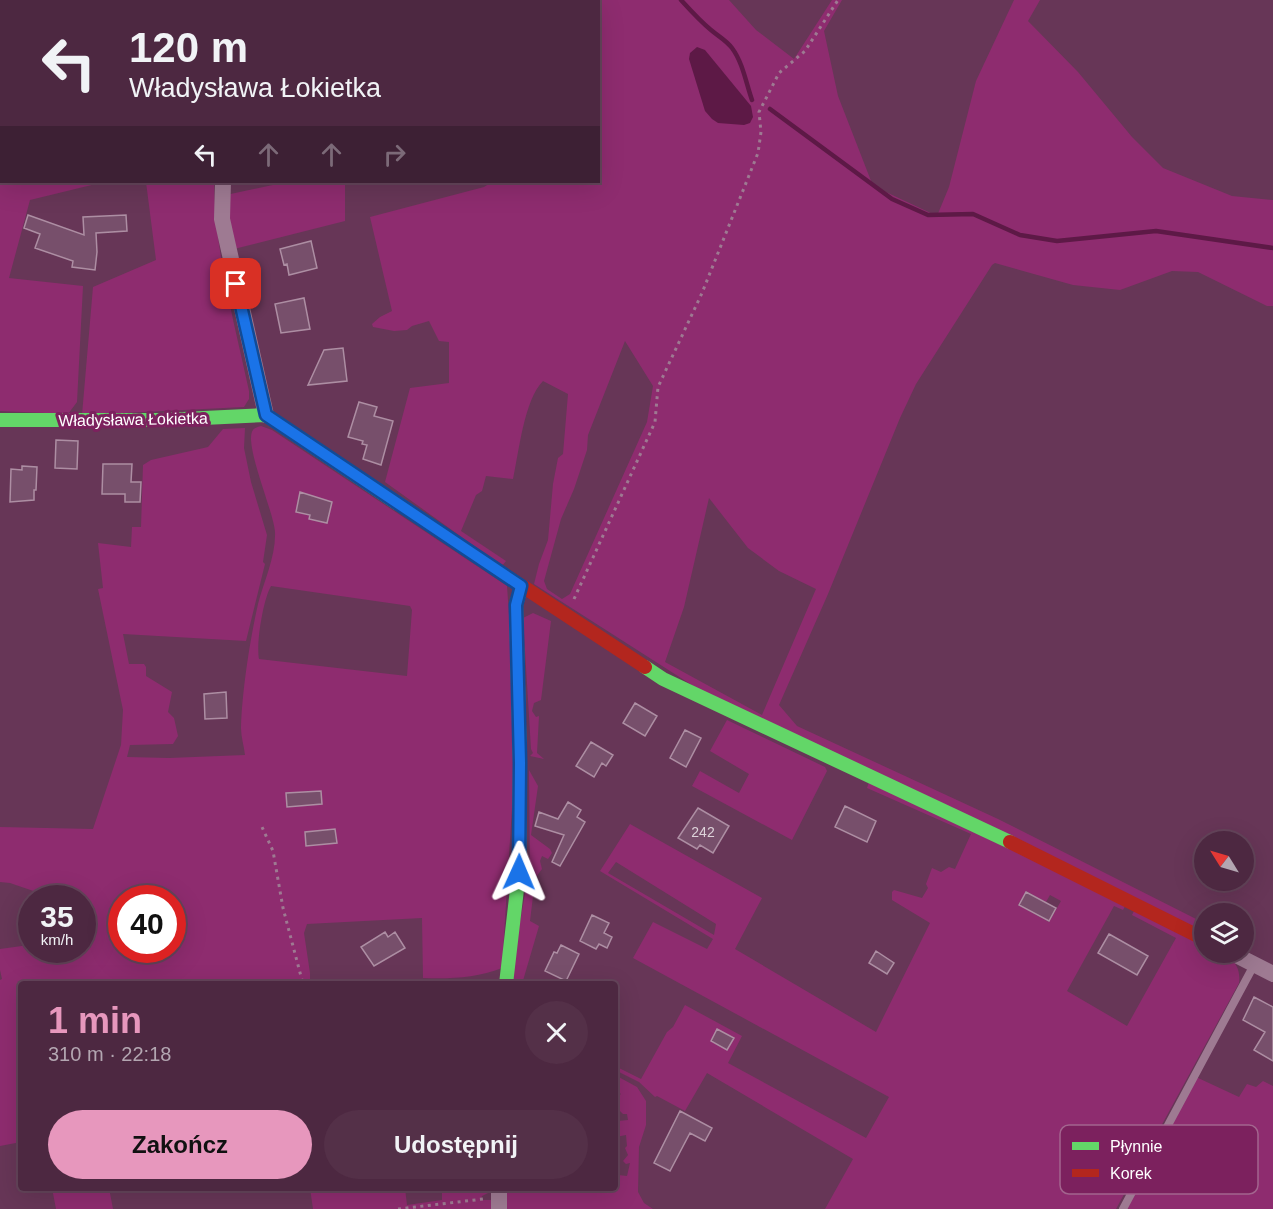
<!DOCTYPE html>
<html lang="pl">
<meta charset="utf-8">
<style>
body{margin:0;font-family:Arial,sans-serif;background:#543048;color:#f1f3f6;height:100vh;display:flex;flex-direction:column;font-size:22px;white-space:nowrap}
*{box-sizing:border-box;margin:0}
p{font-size:20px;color:#b3a6b1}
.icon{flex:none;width:33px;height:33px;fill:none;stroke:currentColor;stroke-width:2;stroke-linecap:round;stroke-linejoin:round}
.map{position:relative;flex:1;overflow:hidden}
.details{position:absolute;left:18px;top:981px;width:600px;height:210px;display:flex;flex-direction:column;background:#4d2841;border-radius:6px;box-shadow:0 6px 24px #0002,0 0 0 2px #64445a}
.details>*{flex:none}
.banner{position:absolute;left:0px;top:0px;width:600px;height:183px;box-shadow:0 6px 24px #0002,0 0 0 2px #64445a;background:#4d2841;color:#f1f3f6;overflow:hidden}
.needle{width:39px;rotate:307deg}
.controls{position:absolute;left:1194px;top:831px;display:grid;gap:12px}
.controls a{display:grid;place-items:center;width:60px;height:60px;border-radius:50%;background:#4d2841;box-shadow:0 6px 24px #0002,0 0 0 2px #64445a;font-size:30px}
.speed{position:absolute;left:18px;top:885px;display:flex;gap:12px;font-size:30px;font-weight:700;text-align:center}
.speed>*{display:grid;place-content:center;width:78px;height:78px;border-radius:50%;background:#4d2841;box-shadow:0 6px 24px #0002,0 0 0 2px #64445a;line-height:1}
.speed small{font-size:15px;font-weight:400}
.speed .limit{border:9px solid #d22;background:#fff;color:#111}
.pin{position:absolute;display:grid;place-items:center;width:51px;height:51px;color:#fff;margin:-26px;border-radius:12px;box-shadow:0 3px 9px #0006}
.me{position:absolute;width:66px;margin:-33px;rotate:1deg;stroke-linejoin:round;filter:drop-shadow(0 0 4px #0008)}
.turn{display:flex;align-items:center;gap:21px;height:126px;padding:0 30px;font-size:27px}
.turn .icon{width:78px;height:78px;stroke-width:2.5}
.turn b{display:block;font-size:42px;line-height:51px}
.lanes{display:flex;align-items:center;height:57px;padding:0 30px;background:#0003;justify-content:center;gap:30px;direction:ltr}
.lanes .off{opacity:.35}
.round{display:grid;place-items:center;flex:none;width:63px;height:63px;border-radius:32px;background:#543048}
.overview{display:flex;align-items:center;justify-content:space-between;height:102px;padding:0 30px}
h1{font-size:36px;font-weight:800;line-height:45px;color:#e797bd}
.primary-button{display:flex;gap:12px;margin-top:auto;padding:12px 30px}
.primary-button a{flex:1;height:69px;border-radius:36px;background:#e797bd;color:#111;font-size:24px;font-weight:800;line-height:69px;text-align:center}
.primary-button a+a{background:#543048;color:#f1f3f6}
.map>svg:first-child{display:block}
</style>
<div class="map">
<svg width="1273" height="1209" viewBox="0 0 1273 1209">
<rect width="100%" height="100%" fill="#673657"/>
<path fill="#8e2c6f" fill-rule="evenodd" d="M 339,0 L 729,0 L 756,30 L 794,59 L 832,0 L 842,0 L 824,31 L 838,96 L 873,186 L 937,216 L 949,187 L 976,81 L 1014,0 L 1040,0 L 1028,21 L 1078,72 L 1132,137 L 1163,168 L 1232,196 L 1273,200 L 1273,306 L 1267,306 L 1198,272 L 1172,271 L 1120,290 L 1073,285 L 995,263 L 992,265 L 916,384 L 900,418 L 828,594 L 779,705 L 797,726 L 998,819 L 1204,923 L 1204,934 L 706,694 L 534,584 L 539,564 L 548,540 L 553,484 L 558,458 L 563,454 L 568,394 L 543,381 C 524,400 519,452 513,479 L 486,476 L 482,491 L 476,495 L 461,531 L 506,561 L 502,566 L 385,482 L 410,388 L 449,383 L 449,342 L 439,341 L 429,321 L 412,326 L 407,330 L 394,331 L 373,327 L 372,324 L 380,317 L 392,311 L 370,217 L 484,187 L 492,182 L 598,182 L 598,2 ZM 625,341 L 653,386 L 647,422 L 570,594 L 562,599 L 547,589 L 544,581 L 561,519 L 574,489 L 587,450 L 588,435 ZM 709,498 L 748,548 L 779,571 L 816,589 L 762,715 L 665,662 L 684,607 Z
M 0,159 L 1,159 L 2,182 L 104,182 L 30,200 L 9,278 L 83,286 L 77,402 L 68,414 L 0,411 Z
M 146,182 L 214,182 C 215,253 234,321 249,391 L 249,399 L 244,407 L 82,415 L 93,287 L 156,260 Z
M 287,182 L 345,182 L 345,221 L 234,249 L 226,195 Z
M 261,426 L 272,430 L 507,586 L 517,728 L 502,968 C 477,978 450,979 423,978 L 422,918 L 307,924 L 304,933 L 310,973 L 310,984 L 21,984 L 21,1142 L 0,1146 L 0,980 L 2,979 L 0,970 L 0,949 L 29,945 L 31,945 L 32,950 L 50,950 L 74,955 L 75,950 L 82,950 L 82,898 L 54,898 L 10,883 L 0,882 L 0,827 L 93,829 L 121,745 L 123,710 L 98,589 L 103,588 L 98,543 L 131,547 L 132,527 L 141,527 L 143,465 L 151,460 L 208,447 L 223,429 L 245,428 L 244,448 L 251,482 L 267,535 L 263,562 L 265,564 L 246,641 L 123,634 L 129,664 L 144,664 L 146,667 L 146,676 L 172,692 L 168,712 L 174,718 L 178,736 L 173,744 L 130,745 L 127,757 L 169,758 L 245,755 C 244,746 241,737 241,728 C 242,691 250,640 258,604 C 264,581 276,556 275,532 C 274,512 243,443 253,430 C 254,428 258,427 261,426 ZM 271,586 L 410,606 L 412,610 L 407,676 L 259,659 C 256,644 263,600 271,586 ZM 122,898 L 172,898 L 172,950 L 122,950 Z
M 533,613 L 551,621 L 541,700 L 534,703 L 532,711 L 536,717 L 539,716 L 537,753 L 544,759 L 530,756 L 533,753 L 531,749 L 523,618 Z
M 727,720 L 825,767 L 827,771 L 792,840 L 692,786 L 700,771 L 739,793 L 749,774 L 710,751 Z
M 529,770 L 538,786 L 531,835 L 550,849 L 552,853 L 548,859 L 542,856 L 540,861 L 542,869 L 536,877 L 530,877 Z
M 869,782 L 973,828 L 1126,904 L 1123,910 L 1114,906 L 1067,991 L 1127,1026 L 1176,938 L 1132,915 L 1135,909 L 1204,946 L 1204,952 C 1225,953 1242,960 1239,983 L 1116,1209 L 825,1209 L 853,1159 L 707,1073 L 685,1111 L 657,1096 L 655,1097 L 639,1082 L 615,1070 L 615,1066 L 641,1079 L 667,1032 L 673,1027 L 685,1005 L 742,1036 L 728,1063 L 866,1138 L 889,1097 L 633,958 L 653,922 L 707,949 L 713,939 L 600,871 L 630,824 L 762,898 L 735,949 L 876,1032 L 930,923 L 892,900 L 892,892 L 894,890 L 922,898 L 928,888 L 926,884 L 932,868 L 941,872 L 949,867 L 955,869 L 971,834 L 867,788 ZM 616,862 L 716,924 L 714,935 L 608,873 ZM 1026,891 L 1046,902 L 1050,895 L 1061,901 L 1049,922 L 1018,905 Z
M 527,883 L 534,888 L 530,921 L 539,926 L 522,984 L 509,984 Z
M 615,1075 L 637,1087 L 646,1101 L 646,1125 L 639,1147 L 638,1192 L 644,1203 L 653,1209 L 503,1209 L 504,1188 L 615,1188 L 615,1179 L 618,1179 L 618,1175 L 627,1176 L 630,1163 L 626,1164 L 623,1161 L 628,1155 L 625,1148 L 627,1146 L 626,1135 L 616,1137 L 615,1127 L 618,1121 L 628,1120 L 627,1114 L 623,1114 L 615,1106 L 615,1099 L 621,1094 L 615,1090 Z
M 1196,1077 L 1239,1097 L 1247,1084 L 1256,1087 L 1263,1081 L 1273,1086 L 1273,1209 L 1126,1209 Z
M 52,1188 L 109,1188 L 113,1209 L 56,1209 Z
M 310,1188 L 405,1188 L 407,1205 L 442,1200 L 442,1188 L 494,1188 L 494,1190 L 482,1196 L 481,1200 L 492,1200 L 495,1209 L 313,1209 Z"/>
<path fill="#5d1946" d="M 697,47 L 705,50 L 751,106 L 753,117 L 750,123 L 744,125 L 718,123 L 712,119 L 705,111 L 689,59 L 690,53 Z"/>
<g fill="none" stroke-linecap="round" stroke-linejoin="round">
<path stroke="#5d1946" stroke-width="4.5" d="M 681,0 C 691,11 700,21 711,30 C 718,36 726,40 732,48 C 743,63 746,83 752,100
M 770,109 L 892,199 L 928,215 L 973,214 L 1020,235 L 1057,241 L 1156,231 L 1273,248"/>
</g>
<path fill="#774f6b" stroke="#ad8ea3" stroke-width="1.5" d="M 28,215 L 84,235 L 83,217 L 126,215 L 127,231 L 96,233 L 97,252 L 95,270 L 72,267 L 73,261 L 35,248 L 40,234 L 24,228 Z
M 311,241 L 317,268 L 289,275 L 287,264 L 284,265 L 280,249 Z
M 304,298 L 310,329 L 281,333 L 275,304 Z
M 343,348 L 347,381 L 308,385 L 324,350 Z
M 359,402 L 377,407 L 374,416 L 393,421 L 381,465 L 363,459 L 367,445 L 362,444 L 363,441 L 348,437 Z
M 56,440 L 78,441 L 77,469 L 55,468 Z
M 103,464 L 132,464 L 131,482 L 141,482 L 140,502 L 125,502 L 125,494 L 102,494 Z
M 22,466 L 37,467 L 36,490 L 34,490 L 34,500 L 10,502 L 11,469 L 22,470 Z
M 300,492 L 332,502 L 327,523 L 309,519 L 310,515 L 296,512 Z
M 226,692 L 227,718 L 205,719 L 204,694 Z
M 635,703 L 657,716 L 645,736 L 623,723 Z
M 685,730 L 701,738 L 686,767 L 670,758 Z
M 591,742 L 613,755 L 606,766 L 602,763 L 594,777 L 576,766 Z
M 321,791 L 322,804 L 287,807 L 286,793 Z
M 568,802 L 581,810 L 577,817 L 585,822 L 560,866 L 552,862 L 564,835 L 535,826 L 539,812 L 558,819 Z
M 845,806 L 876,821 L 867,842 L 835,827 Z
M 698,808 L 729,826 L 713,853 L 700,845 L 697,849 L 678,838 Z
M 335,829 L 337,843 L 306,846 L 305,832 Z
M 1026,892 L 1056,908 L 1049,921 L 1019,905 Z
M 592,915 L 609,923 L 604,933 L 612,937 L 607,948 L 599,944 L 596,949 L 580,941 Z
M 385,932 L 388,937 L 395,932 L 405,948 L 374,966 L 361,947 Z
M 1109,934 L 1148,956 L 1137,975 L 1098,953 Z
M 561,945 L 579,954 L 566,981 L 545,971 L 554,952 L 557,953 Z
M 876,951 L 894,963 L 887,974 L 869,963 Z
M 1254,997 L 1273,1007 L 1273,1061 L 1254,1050 L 1265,1032 L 1243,1020 Z
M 717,1029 L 734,1038 L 727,1050 L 711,1041 Z
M 680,1111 L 712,1128 L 705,1141 L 690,1133 L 670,1171 L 654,1163 Z"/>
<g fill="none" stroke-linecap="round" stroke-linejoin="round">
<path stroke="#9e7a92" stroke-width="3" stroke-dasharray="3 4.5" stroke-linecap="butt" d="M 574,599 L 655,422 L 658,387 L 702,293 L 758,153 L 761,132 L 759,112 L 779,73 L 805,51 L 838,0
M 262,827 L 273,851 L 283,908 L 303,984
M 398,1209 L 483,1199"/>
<path stroke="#9e7a92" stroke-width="8" d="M 1123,1209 L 1254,965"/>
<path stroke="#9e7a92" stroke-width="16" d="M 235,0 L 235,2
M 223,182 L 222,219 L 266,415
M 1230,952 L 1273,974
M 499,1188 L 499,1209"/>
<path stroke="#63d668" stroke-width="14" d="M 0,420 L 162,420 L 266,415 L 398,504
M 645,667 L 663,679 L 1010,842
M 506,984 L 519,872 L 520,763 L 516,605 L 521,587"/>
<path stroke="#b3261e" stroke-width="14" d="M 398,504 L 645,667
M 1010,842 L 1204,939"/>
</g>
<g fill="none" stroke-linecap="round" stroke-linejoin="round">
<g stroke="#114b97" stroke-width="15">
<path id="route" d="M 236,284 L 266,415 L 521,586 L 516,605 L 520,763 L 519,872"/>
</g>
<use href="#route" stroke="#1a73e8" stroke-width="10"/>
</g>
<g text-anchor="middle" stroke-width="6" stroke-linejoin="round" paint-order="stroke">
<g font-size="14" fill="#ddd3da">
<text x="703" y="837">242</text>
</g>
<g font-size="16" fill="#fff" stroke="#7c215e">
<text transform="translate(133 419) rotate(-1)" y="6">Władysława Łokietka</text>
</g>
</g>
<rect x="1060" y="1125" width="198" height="69" rx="9" fill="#7c215e" stroke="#a3648e" stroke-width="1.5"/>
<rect x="1072" y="1142" width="27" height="8" fill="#63d668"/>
<rect x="1072" y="1169" width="27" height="8" fill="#b3261e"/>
<g font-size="16" fill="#fff">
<text x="1110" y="1152">Płynnie</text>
<text x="1110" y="1179">Korek</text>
</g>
</svg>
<div class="controls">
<a><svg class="needle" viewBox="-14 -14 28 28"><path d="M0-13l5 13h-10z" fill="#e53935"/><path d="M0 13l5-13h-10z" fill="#b3a6b1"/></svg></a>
<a><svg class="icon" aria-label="layers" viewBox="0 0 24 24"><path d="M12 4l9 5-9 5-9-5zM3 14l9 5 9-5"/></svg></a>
</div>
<div class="speed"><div>35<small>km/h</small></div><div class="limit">40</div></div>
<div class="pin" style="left:236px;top:284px;background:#d93025"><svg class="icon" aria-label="arrive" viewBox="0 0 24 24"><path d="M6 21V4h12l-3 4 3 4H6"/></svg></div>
<svg class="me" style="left:519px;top:872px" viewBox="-20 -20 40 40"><path d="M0-17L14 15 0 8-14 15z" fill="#1a73e8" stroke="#fff" stroke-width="4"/></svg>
<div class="banner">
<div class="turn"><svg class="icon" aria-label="left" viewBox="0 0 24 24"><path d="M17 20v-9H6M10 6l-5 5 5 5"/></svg><div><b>120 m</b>Władysława Łokietka</div></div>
<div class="lanes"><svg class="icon" aria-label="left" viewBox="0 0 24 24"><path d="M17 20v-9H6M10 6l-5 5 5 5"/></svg><svg class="icon off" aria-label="ahead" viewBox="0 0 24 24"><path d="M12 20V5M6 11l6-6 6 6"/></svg><svg class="icon off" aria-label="ahead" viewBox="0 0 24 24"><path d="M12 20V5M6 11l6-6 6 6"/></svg><svg class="icon off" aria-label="right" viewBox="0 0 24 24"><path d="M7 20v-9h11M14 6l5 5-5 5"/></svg></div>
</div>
<section class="details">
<div class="overview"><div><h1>1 min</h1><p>310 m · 22:18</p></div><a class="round"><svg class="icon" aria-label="close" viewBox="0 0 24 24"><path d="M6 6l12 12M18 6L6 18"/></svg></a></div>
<div class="primary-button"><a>Zakończ</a><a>Udostępnij</a></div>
</section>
</div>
